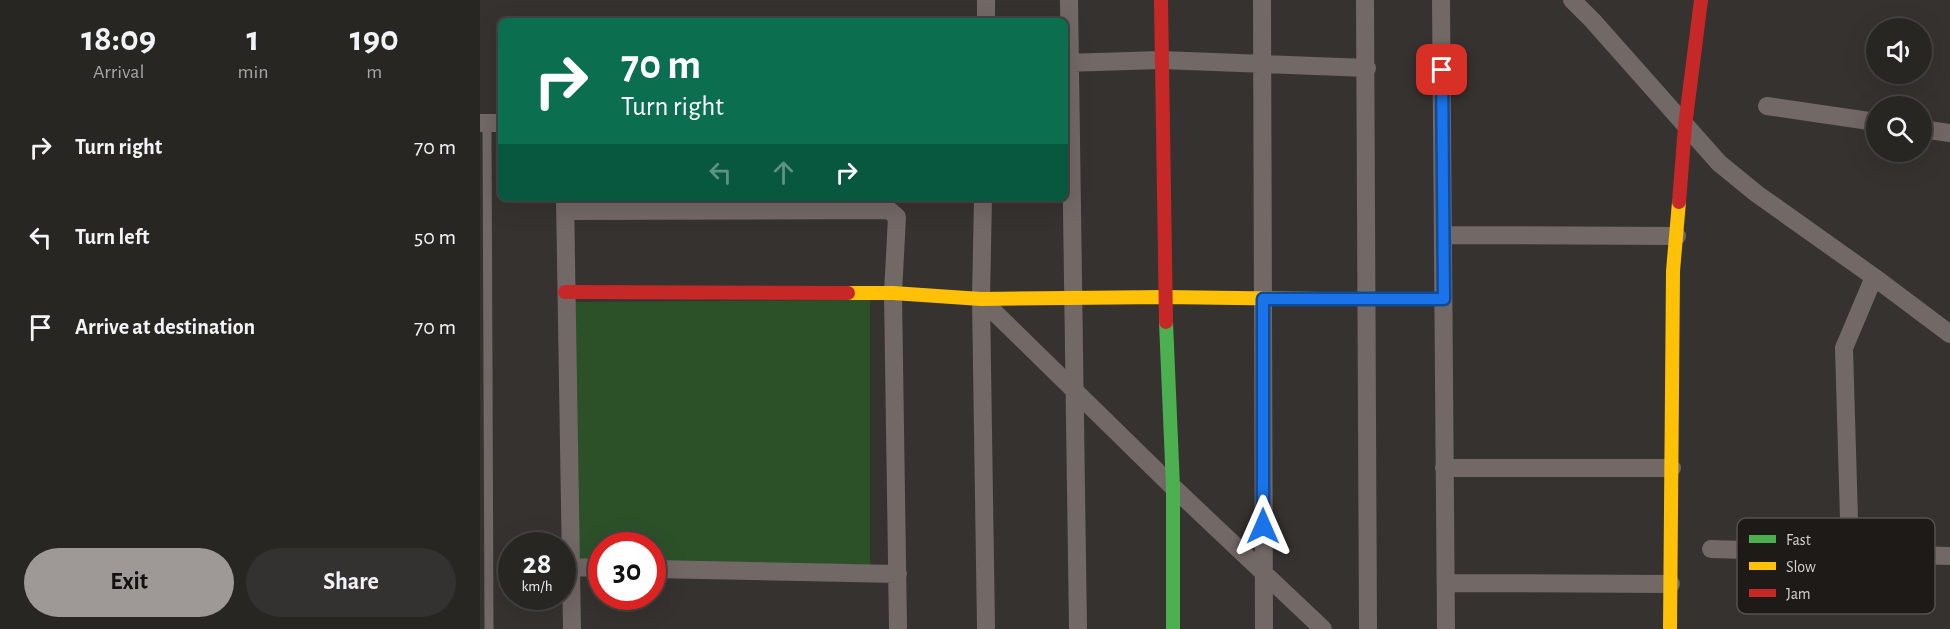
<!DOCTYPE html>
<style>
body{margin:0;font-family:"Alegreya Sans",sans-serif;background:#343230;color:#f1f3f6;height:100vh;display:flex;flex-direction:column;font-size:22px;white-space:nowrap}
*{box-sizing:border-box;margin:0}
p{font-size:20px;color:#a5a5a6}
.icon{flex:none;width:33px;height:33px;fill:none;stroke:currentColor;stroke-width:2;stroke-linecap:round;stroke-linejoin:round}
.map{position:relative;flex:1;overflow:hidden}
.sheet{display:flex;flex-direction:column;background:#282623;width:480px}
.sheet>*{flex:none}
.hud{position:absolute;left:18px;top:18px;width:570px;height:183px;border-radius:9px;box-shadow:0 6px 24px #0002,0 0 0 2px #444341;background:#0b6e4f;color:#fff;overflow:hidden}
.tools{position:absolute;left:1386px;top:18px;display:grid;gap:12px}
.tools a{display:grid;place-items:center;width:66px;height:66px;border-radius:50%;background:#282623;box-shadow:0 6px 24px #0002,0 0 0 2px #444341;font-size:30px}
.speed{position:absolute;left:18px;top:532px;display:flex;gap:12px;font-size:30px;font-weight:700;text-align:center}
.speed>*{display:grid;place-content:center;width:78px;height:78px;border-radius:50%;background:#282623;box-shadow:0 6px 24px #0002,0 0 0 2px #444341;line-height:1}
.speed small{font-size:15px;font-weight:400}
.speed .limit{border:9px solid #d22;background:#fff;color:#111}
.pin{position:absolute;display:grid;place-items:center;width:51px;height:51px;color:#fff;margin:-26px;border-radius:12px;box-shadow:0 3px 9px #0006}
.me{position:absolute;width:66px;margin:-33px;rotate:0deg;stroke-linejoin:round;filter:drop-shadow(0 0 4px #0008)}
.turn{display:flex;align-items:center;gap:21px;height:126px;padding:0 24px;font-size:27px}
.turn .icon{width:78px;height:78px;stroke-width:2.5}
.turn b{display:block;font-size:42px;line-height:51px}
.lanes{display:flex;align-items:center;height:57px;padding:0 24px;background:#0003;justify-content:center;gap:30px;direction:ltr}
.lanes .off{opacity:.35}
.eta{display:flex;justify-content:space-evenly;align-items:center;height:102px;text-align:center}
.eta b{font-size:36px;font-weight:700;line-height:42px}
.action{display:flex;gap:12px;margin-top:auto;padding:12px 24px}
.action a{flex:1;height:69px;border-radius:36px;background:#9e9996;color:#111;font-size:24px;font-weight:700;line-height:69px;text-align:center}
.action a+a{background:#343230;color:#f1f3f6}
ul{padding:0;list-style:none}
li{display:flex;align-items:center;gap:18px;height:90px;padding:0 24px}
li div{flex:1}
li b{display:block;font-size:22px}
li em{font-style:normal}
main{display:flex;flex:1;min-height:0}
.map>svg:first-child{display:block}
</style>
<main>
<section class="sheet">
<div class="eta">
<div><b>18:09</b><p>Arrival</p></div>
<div><b>1</b><p>min</p></div>
<div><b>190</b><p>m</p></div>
</div>
<ul>
<li><svg class="icon" aria-label="right" viewBox="0 0 24 24"><path d="M7 20v-9h11M14 6l5 5-5 5"/></svg><div><b>Turn right</b></div><em>70 m</em></li>
<li><svg class="icon" aria-label="left" viewBox="0 0 24 24"><path d="M17 20v-9H6M10 6l-5 5 5 5"/></svg><div><b>Turn left</b></div><em>50 m</em></li>
<li><svg class="icon" aria-label="arrive" viewBox="0 0 24 24"><path d="M6 21V4h12l-3 4 3 4H6"/></svg><div><b>Arrive at destination</b></div><em>70 m</em></li>
</ul>
<div class="action"><a>Exit</a><a>Share</a></div>
</section>
<div class="map">
<svg width="1470" height="629" viewBox="0 0 1470 629">
<rect width="100%" height="100%" fill="#36322f"/>
<path fill="#2c5129" d="M 390,300 L 390,567 L 173,561 L 172,546 L 122,546 L 121,560 L 91,559 L 85,302 Z"/>
<g fill="none" stroke-linecap="round" stroke-linejoin="round">
<path stroke="#726866" stroke-width="9" d="M 7,123 L 9,629"/>
<path stroke="#726866" stroke-width="18" d="M 589,0 L 598,629
M 782,0 L 784,629
M 885,0 L 888,629
M 961,0 L 966,629
M 1092,0 L 1113,21 L 1239,163 L 1277,194 L 1394,277 L 1470,334
M 506,21 L 506,0
M 585,63 L 681,60 L 887,68
M 1287,106 L 1396,122
M 0,123 L 21,123
M 1442,129 L 1470,133
M 85,198 L 92,629
M 503,198 L 501,299 L 506,629
M 85,211 L 409,210 L 417,217 L 413,293 L 418,629
M 964,235 L 1197,236
M 501,299 L 693,487 L 843,629
M 964,468 L 1192,468
M 1231,549 L 1470,556
M 1370,553 L 1364,348 L 1394,277
M 91,567 L 122,568
M 172,569 L 418,574
M 966,583 L 1191,584"/>
<path stroke="#4caf50" stroke-width="14" d="M 686,322 L 693,487 L 693,629"/>
<path stroke="#ffc107" stroke-width="14" d="M 368,293 L 413,293 L 501,299 L 685,297 L 840,299
M 1190,629 L 1193,271 L 1199,202"/>
<path stroke="#c62828" stroke-width="14" d="M 681,0 L 686,322
M 1199,202 L 1205,126 L 1221,0
M 85,292 L 368,293
M 840,299 L 964,299"/>
</g>
<g fill="none" stroke-linecap="round" stroke-linejoin="round">
<g stroke="#114b97" stroke-width="15">
<path id="route" d="M 783,526 L 783,299 L 964,299 L 962,70"/>
</g>
<use href="#route" stroke="#1a73e8" stroke-width="10"/>
</g>
<rect x="1257" y="518" width="198" height="96" rx="9" fill="#1e1a18" stroke="#55514f" stroke-width="1.5"/>
<rect x="1269" y="535" width="27" height="8" fill="#4caf50"/>
<rect x="1269" y="562" width="27" height="8" fill="#ffc107"/>
<rect x="1269" y="589" width="27" height="8" fill="#c62828"/>
<g font-size="16" fill="#d6d1ce">
<text x="1306" y="545">Fast</text>
<text x="1306" y="572">Slow</text>
<text x="1306" y="599">Jam</text>
</g>
</svg>
<div class="tools">
<a><svg class="icon" aria-label="sound" viewBox="0 0 24 24"><path d="M4 9h4l5-4v14l-5-4H4zM17 9q2 3 0 6"/></svg></a>
<a><svg class="icon" aria-label="search" viewBox="0 0 24 24"><circle cx="10" cy="10" r="6"/><path d="M15 15l6 6"/></svg></a>
</div>
<div class="speed"><div>28<small>km/h</small></div><div class="limit">30</div></div>
<div class="pin" style="left:962px;top:70px;background:#d93025"><svg class="icon" aria-label="arrive" viewBox="0 0 24 24"><path d="M6 21V4h12l-3 4 3 4H6"/></svg></div>
<svg class="me" style="left:783px;top:526px" viewBox="-20 -20 40 40"><path d="M0-17L14 15 0 8-14 15z" fill="#1a73e8" stroke="#fff" stroke-width="4"/></svg>
<div class="hud">
<div class="turn"><svg class="icon" aria-label="right" viewBox="0 0 24 24"><path d="M7 20v-9h11M14 6l5 5-5 5"/></svg><div><b>70 m</b>Turn right</div></div>
<div class="lanes"><svg class="icon off" aria-label="left" viewBox="0 0 24 24"><path d="M17 20v-9H6M10 6l-5 5 5 5"/></svg><svg class="icon off" aria-label="ahead" viewBox="0 0 24 24"><path d="M12 20V5M6 11l6-6 6 6"/></svg><svg class="icon" aria-label="right" viewBox="0 0 24 24"><path d="M7 20v-9h11M14 6l5 5-5 5"/></svg></div>
</div>
</div>
</main>
